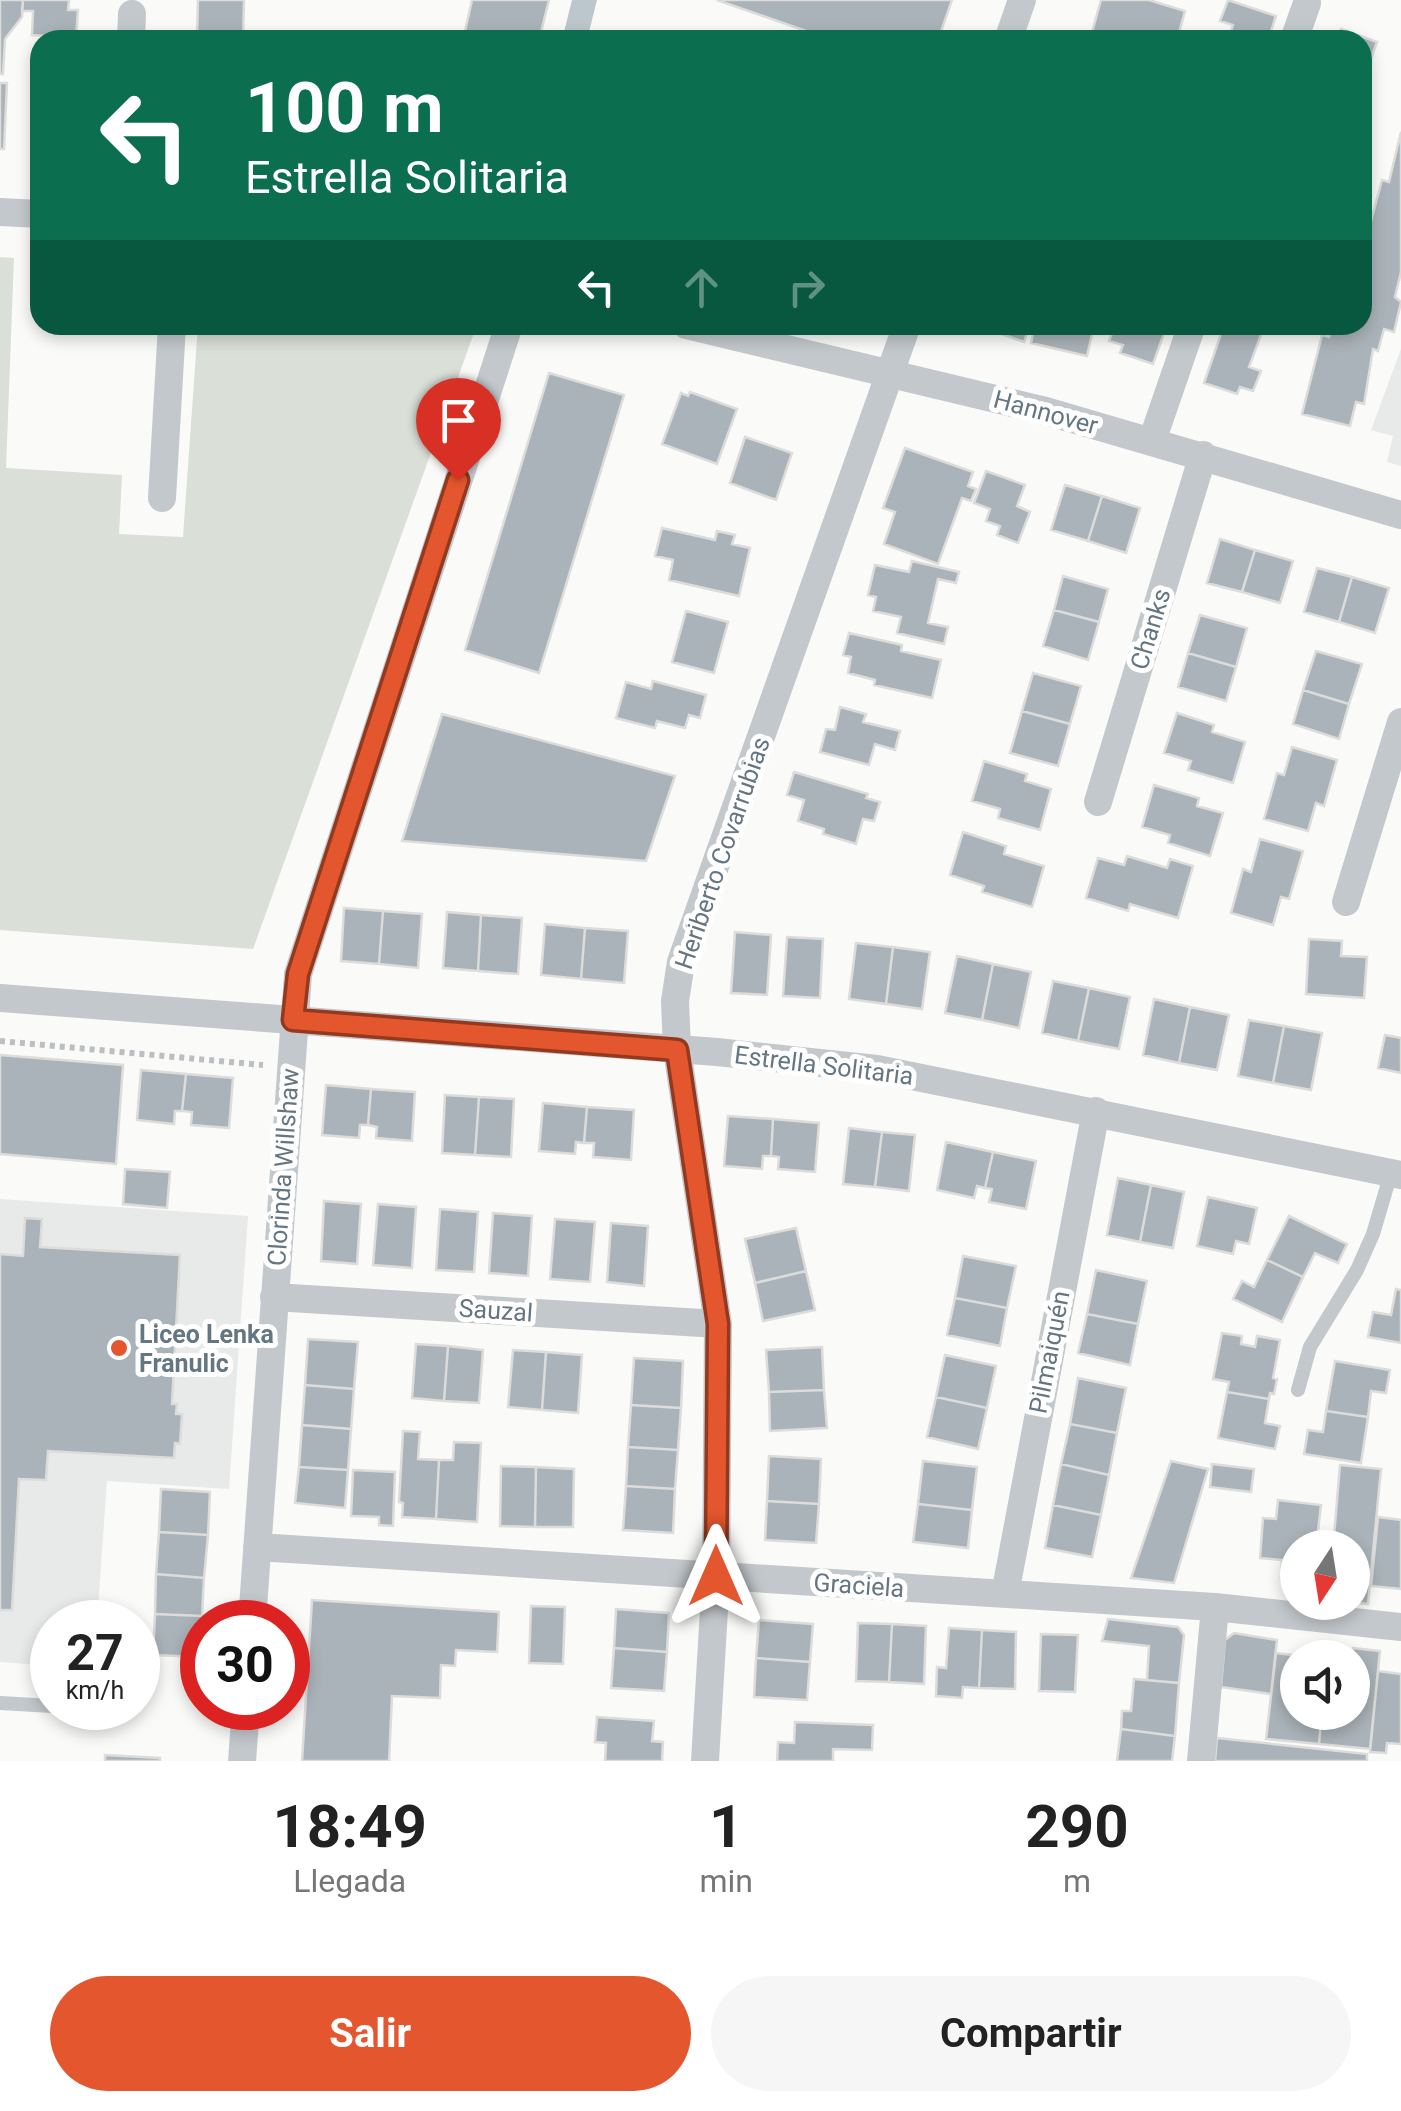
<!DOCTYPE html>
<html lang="es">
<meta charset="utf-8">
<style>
body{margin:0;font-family:Roboto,sans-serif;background:#f6f6f6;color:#222;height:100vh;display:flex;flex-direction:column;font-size:38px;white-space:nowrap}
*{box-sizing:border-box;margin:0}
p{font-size:32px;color:#767676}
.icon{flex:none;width:55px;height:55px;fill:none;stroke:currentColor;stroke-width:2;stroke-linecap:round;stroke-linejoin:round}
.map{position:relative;height:1761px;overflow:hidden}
.panel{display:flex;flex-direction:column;background:#fff;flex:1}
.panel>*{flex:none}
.banner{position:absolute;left:30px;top:30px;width:1342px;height:305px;border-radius:30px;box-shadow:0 5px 15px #0003;background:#0b6e4f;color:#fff;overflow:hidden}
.needle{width:65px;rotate:192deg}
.controls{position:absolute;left:1280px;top:1530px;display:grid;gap:20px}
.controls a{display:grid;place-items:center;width:90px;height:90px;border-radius:50%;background:#fff;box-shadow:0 5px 15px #0003;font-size:50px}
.speed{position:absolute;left:30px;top:1600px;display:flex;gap:20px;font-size:50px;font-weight:700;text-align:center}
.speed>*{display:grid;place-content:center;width:130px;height:130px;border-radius:50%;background:#fff;box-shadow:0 5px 15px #0003;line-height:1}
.speed small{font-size:25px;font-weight:400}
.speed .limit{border:15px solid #d22;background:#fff;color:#111}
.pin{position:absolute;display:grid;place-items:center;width:85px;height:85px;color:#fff;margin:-102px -42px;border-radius:50% 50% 50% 0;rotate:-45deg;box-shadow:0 0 10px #0007}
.pin .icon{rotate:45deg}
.me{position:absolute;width:110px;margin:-55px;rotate:0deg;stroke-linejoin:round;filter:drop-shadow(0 0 8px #0008)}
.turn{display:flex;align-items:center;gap:35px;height:210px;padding:0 50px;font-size:45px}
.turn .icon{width:130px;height:130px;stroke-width:2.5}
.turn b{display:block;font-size:70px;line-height:85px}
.lanes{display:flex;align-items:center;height:95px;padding:0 50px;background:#0003;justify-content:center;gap:50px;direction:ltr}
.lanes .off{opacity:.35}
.eta{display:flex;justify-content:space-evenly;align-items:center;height:170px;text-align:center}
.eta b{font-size:60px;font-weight:700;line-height:70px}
.button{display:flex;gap:20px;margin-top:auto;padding:20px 50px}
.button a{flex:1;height:115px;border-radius:60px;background:#e4572e;color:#fff;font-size:40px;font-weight:700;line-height:115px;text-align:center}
.button a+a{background:#f6f6f6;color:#222}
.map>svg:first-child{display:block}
</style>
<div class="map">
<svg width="1401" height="1761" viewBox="0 0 1401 1761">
<rect width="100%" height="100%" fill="#fafaf8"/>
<path fill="#e8e9e9" d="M 1401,349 L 1401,466 L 1387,462 L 1393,436 L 1371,430 Z
M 0,1199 L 248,1216 L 229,1489 L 107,1481 L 97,1622 L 52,1622 L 52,1666 L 0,1662 Z"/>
<path fill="#dadfd7" d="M 0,257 L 14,258 L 6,468 L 122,475 L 119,534 L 183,537 L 198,325 L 476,327 L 253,949 L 0,930 Z"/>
<path fill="#bbc7cb" d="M 572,0 L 597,0 L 587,40 L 562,40 Z"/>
<path fill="#aab3b9" stroke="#dcdcda" stroke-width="2.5" d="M 0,0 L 23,0 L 22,17 L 5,39 L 3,74 L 0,74 Z
M 23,0 L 69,0 L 68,10 L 78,10 L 76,38 L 32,35 L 33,11 L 22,11 Z
M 198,0 L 244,0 L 243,40 L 197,38 Z
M 472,0 L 549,0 L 539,40 L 463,40 Z
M 717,0 L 952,0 L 938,40 L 832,40 Z
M 1101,0 L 1149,0 L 1185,11 L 1177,40 L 1106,40 L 1091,36 Z
M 1228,0 L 1276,16 L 1268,40 L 1228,40 L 1233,25 L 1220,21 Z
M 1341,29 L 1377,42 L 1367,71 L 1362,69 L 1362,40 L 1324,40 L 1326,34 L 1338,38 Z
M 0,83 L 7,83 L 4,149 L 0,149 Z
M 1401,132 L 1401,272 L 1395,297 L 1401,302 L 1394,332 L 1384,329 L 1378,351 L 1373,349 L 1364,404 L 1356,402 L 1350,426 L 1302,414 L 1322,335 L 1329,337 L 1332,325 L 1362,325 L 1362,255 L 1382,180 L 1389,182 Z
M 977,325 L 1030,325 L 1024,342 Z
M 1035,325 L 1094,325 L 1087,356 L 1031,343 Z
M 1115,325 L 1167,325 L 1153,364 L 1120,353 L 1123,345 L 1109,341 Z
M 1224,325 L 1240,325 L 1262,332 L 1249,367 L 1261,371 L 1253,391 L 1240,387 L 1237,394 L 1204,383 Z
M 549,373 L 624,395 L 539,673 L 465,650 Z
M 690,392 L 737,409 L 717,464 L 662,444 L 681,393 L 688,396 Z
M 745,437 L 792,453 L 776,500 L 730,483 Z
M 905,448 L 973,472 L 968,486 L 976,489 L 971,501 L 962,498 L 938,564 L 884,544 L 895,512 L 883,508 Z
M 986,471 L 1025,485 L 1017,506 L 1030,512 L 1018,543 L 997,535 L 1000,526 L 986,521 L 990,509 L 974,503 Z
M 1065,485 L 1102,496 L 1088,541 L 1051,530 Z
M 1102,496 L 1140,508 L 1126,553 L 1088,541 Z
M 662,528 L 715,540 L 717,531 L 735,535 L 732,544 L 750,548 L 739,596 L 669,580 L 673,560 L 655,556 Z
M 1220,539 L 1255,550 L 1242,592 L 1207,583 Z
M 1255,550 L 1293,561 L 1280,603 L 1242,592 Z
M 912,561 L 959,572 L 956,583 L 938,579 L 928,623 L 948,627 L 944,644 L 897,633 L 901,617 L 873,611 L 876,597 L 868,595 L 875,565 L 909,572 Z
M 1317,568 L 1352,577 L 1339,622 L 1304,612 Z
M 1063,576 L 1108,589 L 1099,622 L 1054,610 Z
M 1352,577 L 1389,588 L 1375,633 L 1339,622 Z
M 1054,610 L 1099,622 L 1088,660 L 1043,646 Z
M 686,611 L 728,622 L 714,673 L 672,662 Z
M 1200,615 L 1247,628 L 1236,667 L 1188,653 Z
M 849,633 L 902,645 L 901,651 L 941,660 L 932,698 L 874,685 L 875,680 L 848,673 L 851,657 L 843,655 Z
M 1316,651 L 1362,664 L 1349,704 L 1303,690 Z
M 1188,653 L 1236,667 L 1226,701 L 1178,687 Z
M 1033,673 L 1081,686 L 1070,724 L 1022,711 Z
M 653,681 L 706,695 L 700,718 L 689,715 L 685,728 L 657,721 L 655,728 L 616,718 L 626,682 L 651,689 Z
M 1303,690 L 1349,704 L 1339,739 L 1293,724 Z
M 840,707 L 866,714 L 863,722 L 900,731 L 895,750 L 875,744 L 869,765 L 820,752 L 826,729 L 835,730 Z
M 1022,711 L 1070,724 L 1058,766 L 1010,753 Z
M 1177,713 L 1214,725 L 1212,732 L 1245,742 L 1233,783 L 1188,770 L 1191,761 L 1164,753 Z
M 442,714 L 675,776 L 646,861 L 402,841 Z
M 1292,747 L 1337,760 L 1324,806 L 1316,803 L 1308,831 L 1264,819 L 1277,773 L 1284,775 Z
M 984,761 L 1027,774 L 1025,781 L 1051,789 L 1040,830 L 998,818 L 1000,809 L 972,801 Z
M 794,772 L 868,794 L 866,798 L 880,802 L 874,821 L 863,819 L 856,844 L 823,834 L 824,829 L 798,821 L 804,800 L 787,795 Z
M 1154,785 L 1199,798 L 1197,806 L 1223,813 L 1210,856 L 1168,843 L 1170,835 L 1142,827 Z
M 963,832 L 1006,846 L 1004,854 L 1044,866 L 1032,907 L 982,892 L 984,886 L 950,875 Z
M 1260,839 L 1303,851 L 1289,899 L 1281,897 L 1273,925 L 1231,913 L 1243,869 L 1251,872 Z
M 1127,856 L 1167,868 L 1170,859 L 1193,866 L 1178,918 L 1130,904 L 1128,911 L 1086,898 L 1098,858 L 1124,865 Z
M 344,908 L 383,911 L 379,964 L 341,961 Z
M 383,911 L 422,914 L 418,968 L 379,964 Z
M 447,912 L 481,915 L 478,971 L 443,968 Z
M 481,915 L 522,918 L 518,974 L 478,971 Z
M 545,924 L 585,928 L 581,979 L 541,975 Z
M 585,928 L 628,931 L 624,983 L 581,979 Z
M 735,932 L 771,935 L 767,995 L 731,993 Z
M 787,937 L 823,939 L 820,998 L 783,996 Z
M 1309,939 L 1342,941 L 1341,956 L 1367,957 L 1364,998 L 1306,994 Z
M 856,943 L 893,947 L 886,1004 L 849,999 Z
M 893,947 L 930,952 L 922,1009 L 886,1004 Z
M 957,956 L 993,964 L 982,1020 L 945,1013 Z
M 993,964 L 1031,972 L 1019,1028 L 982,1020 Z
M 1053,981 L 1089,988 L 1078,1041 L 1042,1033 Z
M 1089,988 L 1130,997 L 1119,1049 L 1078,1041 Z
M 1154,999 L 1190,1007 L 1179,1063 L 1143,1055 Z
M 1190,1007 L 1229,1015 L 1217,1070 L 1179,1063 Z
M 1249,1020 L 1284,1026 L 1273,1083 L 1238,1076 Z
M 1284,1026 L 1322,1033 L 1311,1090 L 1273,1083 Z
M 1385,1035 L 1401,1038 L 1401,1073 L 1378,1068 Z
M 0,1055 L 123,1065 L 116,1164 L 0,1154 Z
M 141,1070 L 186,1074 L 182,1111 L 175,1111 L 174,1124 L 137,1120 Z
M 186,1074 L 233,1078 L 229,1128 L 191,1125 L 192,1112 L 182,1111 Z
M 326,1085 L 371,1089 L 368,1125 L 360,1125 L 359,1138 L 322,1135 Z
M 371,1089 L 415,1092 L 412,1141 L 376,1138 L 377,1127 L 368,1125 Z
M 445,1095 L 479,1097 L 475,1155 L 442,1153 Z
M 479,1097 L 514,1099 L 511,1157 L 475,1155 Z
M 543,1103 L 587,1107 L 584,1143 L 576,1142 L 575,1154 L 539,1151 Z
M 587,1107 L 634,1110 L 631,1160 L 593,1157 L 594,1143 L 584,1143 Z
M 728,1116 L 773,1119 L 771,1156 L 763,1156 L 762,1169 L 724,1166 Z
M 773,1119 L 819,1123 L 815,1172 L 778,1169 L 779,1157 L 771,1156 Z
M 849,1128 L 882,1132 L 875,1187 L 843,1184 Z
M 882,1132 L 915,1135 L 909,1191 L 875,1187 Z
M 946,1142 L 993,1152 L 985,1188 L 977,1186 L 974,1198 L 937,1190 Z
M 993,1152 L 1036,1161 L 1026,1209 L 989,1202 L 992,1189 L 985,1188 Z
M 125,1169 L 170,1172 L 167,1208 L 123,1204 Z
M 1118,1178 L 1151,1185 L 1140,1242 L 1107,1235 Z
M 1151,1185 L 1184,1192 L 1173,1248 L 1140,1242 Z
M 1208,1197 L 1257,1208 L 1249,1244 L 1236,1241 L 1233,1254 L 1197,1246 Z
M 324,1201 L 361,1204 L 357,1264 L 321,1261 Z
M 378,1204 L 416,1207 L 412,1268 L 373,1265 Z
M 440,1209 L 478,1212 L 474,1272 L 436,1270 Z
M 493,1213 L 532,1216 L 528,1276 L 489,1273 Z
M 1289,1216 L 1347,1244 L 1338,1263 L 1315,1253 L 1303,1277 L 1267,1260 Z
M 25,1218 L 42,1219 L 40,1247 L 180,1255 L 172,1404 L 177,1404 L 176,1414 L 182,1414 L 180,1444 L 175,1443 L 174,1458 L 48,1451 L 46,1480 L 19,1479 L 12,1610 L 0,1610 L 0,1254 L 23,1256 Z
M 555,1219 L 595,1222 L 590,1282 L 550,1279 Z
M 611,1223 L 648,1226 L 644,1286 L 607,1282 Z
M 796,1228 L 806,1271 L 755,1283 L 745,1239 Z
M 963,1256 L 1016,1266 L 1007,1308 L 955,1298 Z
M 1267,1260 L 1303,1277 L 1282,1322 L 1233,1299 L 1242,1281 L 1254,1287 Z
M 1096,1270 L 1147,1281 L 1138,1324 L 1087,1314 Z
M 806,1271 L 815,1310 L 763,1321 L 755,1283 Z
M 1396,1289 L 1401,1290 L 1401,1343 L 1368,1337 L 1373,1312 L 1391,1315 Z
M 955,1298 L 1007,1308 L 1000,1346 L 947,1335 Z
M 1087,1314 L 1138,1324 L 1130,1365 L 1078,1353 Z
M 1222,1333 L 1242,1336 L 1241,1344 L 1255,1347 L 1257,1336 L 1280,1340 L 1273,1378 L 1277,1379 L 1274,1394 L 1270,1393 L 1269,1399 L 1227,1392 L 1229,1382 L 1213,1379 Z
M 308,1339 L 358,1342 L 354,1389 L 305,1385 Z
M 416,1344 L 448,1346 L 444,1401 L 412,1398 Z
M 448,1346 L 483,1350 L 479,1403 L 444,1401 Z
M 822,1347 L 824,1390 L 769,1392 L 766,1350 Z
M 513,1350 L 546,1352 L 542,1410 L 508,1407 Z
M 546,1352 L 582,1355 L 578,1413 L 542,1410 Z
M 945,1355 L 996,1366 L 987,1408 L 936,1397 Z
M 634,1358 L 683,1361 L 681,1408 L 631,1405 Z
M 1335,1361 L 1390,1370 L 1386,1393 L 1371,1391 L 1368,1417 L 1326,1411 Z
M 1078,1378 L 1126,1388 L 1117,1433 L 1070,1424 Z
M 305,1385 L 354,1389 L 351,1429 L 302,1425 Z
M 824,1390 L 827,1428 L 770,1431 L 769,1392 Z
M 1227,1392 L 1269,1399 L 1265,1423 L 1280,1426 L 1275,1449 L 1218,1438 Z
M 936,1397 L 987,1408 L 978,1449 L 927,1437 Z
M 631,1405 L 681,1408 L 678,1450 L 628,1447 Z
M 1326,1411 L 1368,1417 L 1361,1463 L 1304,1454 L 1308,1430 L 1323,1432 Z
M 1070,1424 L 1117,1433 L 1109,1475 L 1061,1464 Z
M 302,1425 L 351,1429 L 348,1470 L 299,1467 Z
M 403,1431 L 420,1432 L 418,1459 L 439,1460 L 436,1519 L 402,1517 L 403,1503 L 399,1502 Z
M 454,1442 L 481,1443 L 477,1522 L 436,1519 L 439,1460 L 453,1460 Z
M 628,1447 L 678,1450 L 675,1489 L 626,1486 Z
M 769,1456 L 821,1459 L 819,1504 L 767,1501 Z
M 923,1461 L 977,1467 L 972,1510 L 918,1504 Z
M 1171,1461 L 1208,1469 L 1174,1583 L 1131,1578 Z
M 1061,1464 L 1109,1475 L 1101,1515 L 1053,1505 Z
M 1212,1464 L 1254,1469 L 1251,1492 L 1210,1487 Z
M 1340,1465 L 1381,1469 L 1368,1604 L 1349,1602 L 1352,1602 L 1352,1548 L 1333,1548 Z
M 501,1466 L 536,1467 L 535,1527 L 500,1526 Z
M 299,1467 L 348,1470 L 345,1508 L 295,1503 Z
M 536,1467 L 574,1469 L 573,1527 L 535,1527 Z
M 353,1470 L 395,1472 L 393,1526 L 379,1525 L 379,1517 L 351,1516 Z
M 626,1486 L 675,1489 L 673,1533 L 623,1530 Z
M 161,1489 L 210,1492 L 208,1535 L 159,1532 Z
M 1278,1500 L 1321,1505 L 1316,1548 L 1298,1548 L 1298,1581 L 1281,1579 L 1282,1560 L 1260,1558 L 1263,1518 L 1276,1519 Z
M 767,1501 L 819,1504 L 816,1543 L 765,1540 Z
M 918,1504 L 972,1510 L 968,1548 L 913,1542 Z
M 1053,1505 L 1101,1515 L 1092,1557 L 1045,1548 Z
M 1378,1517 L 1401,1520 L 1401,1589 L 1371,1586 Z
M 159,1532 L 208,1535 L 204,1578 L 156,1574 Z
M 156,1574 L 204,1578 L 202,1616 L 155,1614 Z
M 312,1600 L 499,1612 L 497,1652 L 456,1650 L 455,1666 L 441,1665 L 440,1698 L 392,1696 L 389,1761 L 302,1761 Z
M 531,1606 L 565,1607 L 563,1664 L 529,1663 Z
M 616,1609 L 669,1613 L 667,1652 L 614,1648 Z
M 155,1614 L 202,1616 L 201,1657 L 153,1655 Z
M 1108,1619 L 1178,1627 L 1184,1635 L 1179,1683 L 1147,1680 L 1149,1646 L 1102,1641 Z
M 759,1620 L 813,1624 L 810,1662 L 756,1658 Z
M 858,1623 L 892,1624 L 889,1682 L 856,1681 Z
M 892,1624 L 926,1626 L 924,1684 L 889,1682 Z
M 949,1628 L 982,1630 L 979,1688 L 963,1687 L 962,1698 L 936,1696 L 937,1667 L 946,1668 Z
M 982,1630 L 1016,1632 L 1015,1689 L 979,1688 Z
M 1234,1633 L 1277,1640 L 1271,1694 L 1221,1687 L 1225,1640 Z
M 1041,1634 L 1078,1635 L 1075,1692 L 1039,1691 Z
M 614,1648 L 667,1652 L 664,1691 L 611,1688 Z
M 1353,1648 L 1380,1651 L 1370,1749 L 1319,1744 L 1322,1712 L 1352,1712 Z
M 1276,1653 L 1319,1658 L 1298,1658 L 1298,1712 L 1322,1712 L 1319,1744 L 1266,1739 Z
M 756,1658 L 810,1662 L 807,1700 L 754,1697 Z
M 1378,1671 L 1401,1674 L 1401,1744 L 1387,1743 L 1386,1753 L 1370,1752 Z
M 1134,1679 L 1179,1683 L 1175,1736 L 1121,1729 L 1122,1711 L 1131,1711 Z
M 597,1717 L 654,1721 L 652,1741 L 663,1742 L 662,1761 L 605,1761 L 606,1743 L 595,1742 Z
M 795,1722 L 873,1725 L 872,1750 L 833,1749 L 833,1761 L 777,1761 L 778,1742 L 794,1743 Z
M 1121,1729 L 1175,1736 L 1172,1761 L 1117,1761 Z
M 1217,1738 L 1367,1754 L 1367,1761 L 1215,1761 Z
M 105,1755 L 160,1758 L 160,1761 L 105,1761 Z"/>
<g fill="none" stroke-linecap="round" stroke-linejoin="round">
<path stroke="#bbbfc2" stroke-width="6" stroke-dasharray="5 5" stroke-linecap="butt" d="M 0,1041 L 263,1065"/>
<path stroke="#c3c8cc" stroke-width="14" d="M 1298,1390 L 1310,1347 L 1357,1270 L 1373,1234 L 1391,1173
M 0,1703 L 52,1706
M 76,1708 L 128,1711"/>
<path stroke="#c3c8cc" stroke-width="28" d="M 131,40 L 132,14
M 1008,40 L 1022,0
M 1294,40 L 1307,3
M 0,212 L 40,214
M 686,325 L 1042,410 L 1401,515
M 1152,441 L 1192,325
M 162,498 L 172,325
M 1098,802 L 1203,455
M 1346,902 L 1401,722
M 0,998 L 717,1052 L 877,1069 L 1401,1175
M 274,1297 L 718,1324
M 257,1547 L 1215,1607 L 1401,1627
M 1005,1594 L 1096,1111
M 252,1622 L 298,974 L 509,325
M 242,1761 L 246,1708
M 705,1761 L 716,1576 L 718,1324 L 677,1050 L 675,1001 L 681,962 L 907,325
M 1201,1761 L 1215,1607"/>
</g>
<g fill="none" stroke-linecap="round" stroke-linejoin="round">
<g stroke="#94391e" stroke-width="25">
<path id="route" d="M 458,480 L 298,974 L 293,1020 L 677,1050 L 718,1324 L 716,1576"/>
</g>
<use href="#route" stroke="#e4572e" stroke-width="18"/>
</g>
<circle fill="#e4572e" stroke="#fff" stroke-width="4" cx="119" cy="1348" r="10"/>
<g text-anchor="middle" stroke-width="10" stroke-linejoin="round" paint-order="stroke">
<g font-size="25" fill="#657683" stroke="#fff">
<text transform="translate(1046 412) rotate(15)" y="9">Hannover</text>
<text transform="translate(1150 629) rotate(-73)" y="9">Chanks</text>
<text transform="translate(722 853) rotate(-71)" y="9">Heriberto Covarrubias</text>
<text transform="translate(824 1065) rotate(7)" y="9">Estrella Solitaria</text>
<text transform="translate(283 1167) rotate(-86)" y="9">Clorinda Willshaw</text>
<text transform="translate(496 1310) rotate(4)" y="9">Sauzal</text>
<text transform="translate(1049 1352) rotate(-79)" y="9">Pilmaiquén</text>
<text transform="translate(859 1585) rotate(4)" y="9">Graciela</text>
</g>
<g font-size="25" font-weight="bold" fill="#657683" stroke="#fff" text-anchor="start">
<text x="139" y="1343">Liceo Lenka<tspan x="139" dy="29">Franulic</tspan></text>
</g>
</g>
</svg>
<div class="controls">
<a><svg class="needle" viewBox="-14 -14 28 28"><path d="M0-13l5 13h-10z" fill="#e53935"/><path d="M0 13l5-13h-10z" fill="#767676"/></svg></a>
<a><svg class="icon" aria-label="sound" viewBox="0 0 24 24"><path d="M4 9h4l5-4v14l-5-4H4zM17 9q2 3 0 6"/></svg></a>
</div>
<div class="speed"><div>27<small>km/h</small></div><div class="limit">30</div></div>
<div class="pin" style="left:458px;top:480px;background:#d93025"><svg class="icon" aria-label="arrive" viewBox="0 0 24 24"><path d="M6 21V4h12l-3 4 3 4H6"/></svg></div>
<svg class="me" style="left:716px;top:1576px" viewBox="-20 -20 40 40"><path d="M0-17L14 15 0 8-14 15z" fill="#e4572e" stroke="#fff" stroke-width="4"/></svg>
<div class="banner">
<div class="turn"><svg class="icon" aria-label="left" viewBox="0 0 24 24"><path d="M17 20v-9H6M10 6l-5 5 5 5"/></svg><div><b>100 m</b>Estrella Solitaria</div></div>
<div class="lanes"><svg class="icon" aria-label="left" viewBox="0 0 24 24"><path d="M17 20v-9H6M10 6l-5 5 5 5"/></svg><svg class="icon off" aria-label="ahead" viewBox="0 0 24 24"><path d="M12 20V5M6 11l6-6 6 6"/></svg><svg class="icon off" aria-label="right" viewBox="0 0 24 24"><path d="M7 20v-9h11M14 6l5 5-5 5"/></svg></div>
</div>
</div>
<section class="panel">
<div class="eta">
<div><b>18:49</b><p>Llegada</p></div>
<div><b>1</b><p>min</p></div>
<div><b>290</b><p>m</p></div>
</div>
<div class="button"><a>Salir</a><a>Compartir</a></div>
</section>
